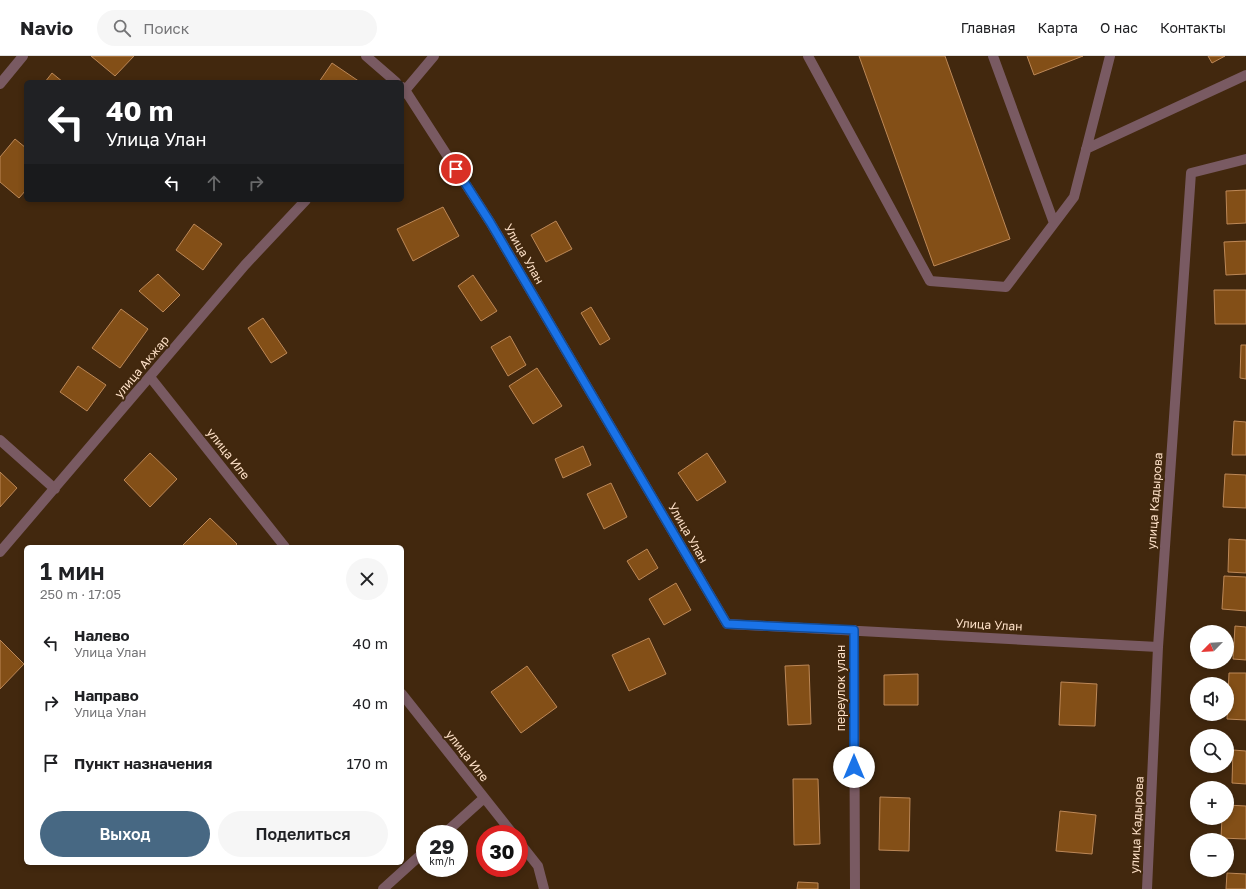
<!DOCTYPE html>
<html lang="ru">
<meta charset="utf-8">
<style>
body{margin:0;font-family:"Golos Text",sans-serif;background:#f6f6f6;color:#202124;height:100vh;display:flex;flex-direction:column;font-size:15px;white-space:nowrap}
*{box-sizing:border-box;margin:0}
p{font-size:13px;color:#757577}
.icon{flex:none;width:22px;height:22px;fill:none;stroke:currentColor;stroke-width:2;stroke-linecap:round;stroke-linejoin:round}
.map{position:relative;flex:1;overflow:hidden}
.side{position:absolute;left:24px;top:489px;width:380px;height:320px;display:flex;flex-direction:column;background:#fff;border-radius:6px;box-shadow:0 2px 6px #0003}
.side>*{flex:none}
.hud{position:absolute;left:24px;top:24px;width:380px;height:122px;border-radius:6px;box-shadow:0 2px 6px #0003;background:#202124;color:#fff;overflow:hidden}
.needle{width:26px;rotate:246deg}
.buttons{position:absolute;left:1190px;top:569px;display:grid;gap:8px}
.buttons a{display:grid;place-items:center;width:44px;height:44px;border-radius:50%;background:#fff;box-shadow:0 2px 6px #0003;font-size:20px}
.speed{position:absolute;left:416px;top:769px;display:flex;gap:8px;font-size:20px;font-weight:700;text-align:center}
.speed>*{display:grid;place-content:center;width:52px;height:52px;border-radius:50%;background:#fff;box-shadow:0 2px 6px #0003;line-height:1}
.speed small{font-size:10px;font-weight:400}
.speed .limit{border:6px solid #d22;background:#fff;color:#111}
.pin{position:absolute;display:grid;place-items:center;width:34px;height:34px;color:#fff;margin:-17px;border:2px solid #fff;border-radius:50%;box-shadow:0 1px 4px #0007}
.me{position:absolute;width:44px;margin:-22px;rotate:0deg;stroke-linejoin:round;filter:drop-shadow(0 0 3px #0008)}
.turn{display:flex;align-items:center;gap:14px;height:84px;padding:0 16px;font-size:18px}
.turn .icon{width:52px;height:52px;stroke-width:2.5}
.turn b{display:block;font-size:28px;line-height:34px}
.lanes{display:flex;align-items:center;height:38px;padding:0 16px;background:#0003;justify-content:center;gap:20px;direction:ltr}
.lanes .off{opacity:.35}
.round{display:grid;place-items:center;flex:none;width:42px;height:42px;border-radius:21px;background:#f6f6f6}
.overview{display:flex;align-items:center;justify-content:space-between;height:68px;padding:0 16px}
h1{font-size:24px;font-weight:600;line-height:30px}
.button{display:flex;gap:8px;margin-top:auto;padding:8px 16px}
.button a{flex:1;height:46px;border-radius:24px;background:#476883;color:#fff;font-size:16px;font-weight:600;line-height:46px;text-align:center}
.button a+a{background:#f6f6f6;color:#202124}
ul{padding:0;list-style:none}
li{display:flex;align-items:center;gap:12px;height:60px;padding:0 16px}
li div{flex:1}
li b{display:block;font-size:15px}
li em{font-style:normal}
header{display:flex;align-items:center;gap:24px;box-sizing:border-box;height:56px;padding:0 20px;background:#fff;border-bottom:1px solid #e0e0e0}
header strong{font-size:19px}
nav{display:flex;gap:22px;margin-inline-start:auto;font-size:14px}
.search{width:280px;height:36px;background:#f6f6f6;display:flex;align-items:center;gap:10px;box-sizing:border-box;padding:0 14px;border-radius:22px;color:#757577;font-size:15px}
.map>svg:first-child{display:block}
</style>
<header>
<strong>Navio</strong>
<div class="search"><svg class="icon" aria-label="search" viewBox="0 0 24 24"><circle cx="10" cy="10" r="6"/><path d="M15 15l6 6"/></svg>Поиск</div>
<nav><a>Главная</a><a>Карта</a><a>О нас</a><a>Контакты</a></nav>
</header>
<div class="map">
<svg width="1246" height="833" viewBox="0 0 1246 833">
<rect width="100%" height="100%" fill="#42280e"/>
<path fill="#834f17" stroke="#bd8857" d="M 91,0 L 134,0 L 115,20 Z
M 859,0 L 945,0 L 1010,183 L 934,210 Z
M 1027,0 L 1083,0 L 1034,19 Z
M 1208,0 L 1225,0 L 1212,7 Z
M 332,7 L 360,26 L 319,26 Z
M 52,17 L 63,26 L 45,26 Z
M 15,83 L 26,92 L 26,134 L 19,142 L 0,126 L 0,101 Z
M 1246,134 L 1246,167 L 1227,168 L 1226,135 Z
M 443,151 L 459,180 L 413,205 L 397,173 Z
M 556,165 L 572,193 L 546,206 L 531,179 Z
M 194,168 L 222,188 L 203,214 L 176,194 Z
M 1246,185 L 1246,218 L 1226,219 L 1224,186 Z
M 158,218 L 180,239 L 163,256 L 139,235 Z
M 473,219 L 497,255 L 481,265 L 458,230 Z
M 1214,234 L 1246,234 L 1246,268 L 1215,268 Z
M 591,251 L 610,283 L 600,289 L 581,257 Z
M 121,253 L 148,273 L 120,312 L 92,292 Z
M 263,262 L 287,297 L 271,307 L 248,272 Z
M 510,280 L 526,309 L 508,320 L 491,291 Z
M 1241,289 L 1246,289 L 1246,323 L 1240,322 Z
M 78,310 L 106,329 L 87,355 L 60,336 Z
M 537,312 L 562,350 L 533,368 L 509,330 Z
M 1234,365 L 1246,366 L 1246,399 L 1232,399 Z
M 583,390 L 591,409 L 563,422 L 555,403 Z
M 150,397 L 177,423 L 150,451 L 124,424 Z
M 707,397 L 726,426 L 697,445 L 678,417 Z
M 0,416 L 17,432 L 0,451 Z
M 1225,418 L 1246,419 L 1246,452 L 1223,451 Z
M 611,427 L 627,461 L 604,473 L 587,438 Z
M 210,462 L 237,488 L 234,491 L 186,491 L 183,489 Z
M 1229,483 L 1246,484 L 1246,517 L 1228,516 Z
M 647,493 L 658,512 L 639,524 L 627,505 Z
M 1224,520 L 1246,521 L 1246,555 L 1222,553 Z
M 676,527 L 691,554 L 664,569 L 649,543 Z
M 1235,570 L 1246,571 L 1246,604 L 1233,603 Z
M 649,582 L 666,618 L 629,635 L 612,599 Z
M 0,584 L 24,608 L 0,633 Z
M 809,609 L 811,668 L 788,669 L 785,610 Z
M 527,610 L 557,651 L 521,677 L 491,636 Z
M 1229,617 L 1246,617 L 1246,664 L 1227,663 Z
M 918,618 L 918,649 L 884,649 L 884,619 Z
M 1061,626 L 1097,628 L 1095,670 L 1059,669 Z
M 1233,694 L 1246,695 L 1246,728 L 1232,727 Z
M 793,723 L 818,723 L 820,788 L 794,789 Z
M 880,741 L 910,742 L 909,795 L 879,794 Z
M 1227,749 L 1246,750 L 1246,783 L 1221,782 L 1222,762 L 1227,762 Z
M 1060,755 L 1096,759 L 1092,798 L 1056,795 Z
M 1227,817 L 1246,818 L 1246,833 L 1226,833 Z
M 798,826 L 818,827 L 818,833 L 797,833 Z"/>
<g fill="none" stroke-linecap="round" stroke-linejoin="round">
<path stroke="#795a62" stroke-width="10" d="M 808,0 L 930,225 L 1006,231 L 1074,141 L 1110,0
M 993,0 L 1054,167
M 1086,93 L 1246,19"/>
<path stroke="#795a62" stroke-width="10" d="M 366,0 L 396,26
M 0,28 L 23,0
M 402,31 L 405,34 L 490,166 L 727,568 L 1158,591
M 402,38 L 434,0
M 150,321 L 285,491
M 0,384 L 55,433
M 0,496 L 245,209 L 306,144
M 854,574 L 855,833
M 402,638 L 513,778
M 444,778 L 484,742
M 519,786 L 538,810 L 544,833
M 383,833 L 425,795
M 1147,833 L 1158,591 L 1191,117 L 1246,103"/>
</g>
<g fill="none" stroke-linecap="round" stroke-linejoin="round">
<g stroke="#114b97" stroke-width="10">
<path id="route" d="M 456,113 L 490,166 L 727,568 L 854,574 L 854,711"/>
</g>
<use href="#route" stroke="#1a73e8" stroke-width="7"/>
</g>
<g text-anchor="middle" stroke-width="4" stroke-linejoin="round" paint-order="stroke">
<g font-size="12" fill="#fde0c7" stroke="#42280e">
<text transform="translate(524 198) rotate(60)" y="4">Улица Улан</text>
<text transform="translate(142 311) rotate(-50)" y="4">улица Акжар</text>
<text transform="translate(228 398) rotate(52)" y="4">улица Иле</text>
<text transform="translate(1155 445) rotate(-86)" y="4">улица Кадырова</text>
<text transform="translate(688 477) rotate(60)" y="4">Улица Улан</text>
<text transform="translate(989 569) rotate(3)" y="4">Улица Улан</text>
<text transform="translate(841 632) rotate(-90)" y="4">переулок улан</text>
<text transform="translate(467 700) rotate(52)" y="4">улица Иле</text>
<text transform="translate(1137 769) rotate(-87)" y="4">улица Кадырова</text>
</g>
</g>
</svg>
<div class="buttons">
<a><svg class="needle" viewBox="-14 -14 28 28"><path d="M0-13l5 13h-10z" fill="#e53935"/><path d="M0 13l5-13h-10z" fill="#757577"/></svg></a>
<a><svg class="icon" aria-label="sound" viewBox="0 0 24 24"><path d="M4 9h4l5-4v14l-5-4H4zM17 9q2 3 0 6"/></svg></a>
<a><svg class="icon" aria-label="search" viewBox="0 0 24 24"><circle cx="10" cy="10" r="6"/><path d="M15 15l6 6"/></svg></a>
<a>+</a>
<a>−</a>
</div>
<div class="speed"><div>29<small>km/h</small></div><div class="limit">30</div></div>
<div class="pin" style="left:456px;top:113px;background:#d93025"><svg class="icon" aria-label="arrive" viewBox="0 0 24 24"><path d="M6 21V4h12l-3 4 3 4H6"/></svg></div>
<svg class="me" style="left:854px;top:711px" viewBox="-20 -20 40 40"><circle r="19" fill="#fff"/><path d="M0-13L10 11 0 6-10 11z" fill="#1a73e8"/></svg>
<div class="hud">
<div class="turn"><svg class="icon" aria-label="left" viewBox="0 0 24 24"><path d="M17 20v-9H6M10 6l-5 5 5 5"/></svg><div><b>40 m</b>Улица Улан</div></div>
<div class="lanes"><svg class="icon" aria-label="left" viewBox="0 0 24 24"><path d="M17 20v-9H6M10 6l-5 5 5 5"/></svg><svg class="icon off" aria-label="ahead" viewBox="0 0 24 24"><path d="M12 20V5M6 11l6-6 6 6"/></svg><svg class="icon off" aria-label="right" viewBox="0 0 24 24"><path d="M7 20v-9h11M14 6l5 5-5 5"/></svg></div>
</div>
<section class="side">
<div class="overview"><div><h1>1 мин</h1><p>250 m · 17:05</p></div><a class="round"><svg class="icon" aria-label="close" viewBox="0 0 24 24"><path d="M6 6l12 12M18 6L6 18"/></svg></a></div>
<ul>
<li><svg class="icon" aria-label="left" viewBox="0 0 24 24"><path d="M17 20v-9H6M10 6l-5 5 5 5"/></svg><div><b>Налево</b><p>Улица Улан</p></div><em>40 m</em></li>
<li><svg class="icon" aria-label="right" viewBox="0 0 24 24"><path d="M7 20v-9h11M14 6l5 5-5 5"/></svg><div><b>Направо</b><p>Улица Улан</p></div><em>40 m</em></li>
<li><svg class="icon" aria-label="arrive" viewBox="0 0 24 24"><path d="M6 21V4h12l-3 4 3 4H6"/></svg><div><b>Пункт назначения</b></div><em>170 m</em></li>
</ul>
<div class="button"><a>Выход</a><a>Поделиться</a></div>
</section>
</div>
